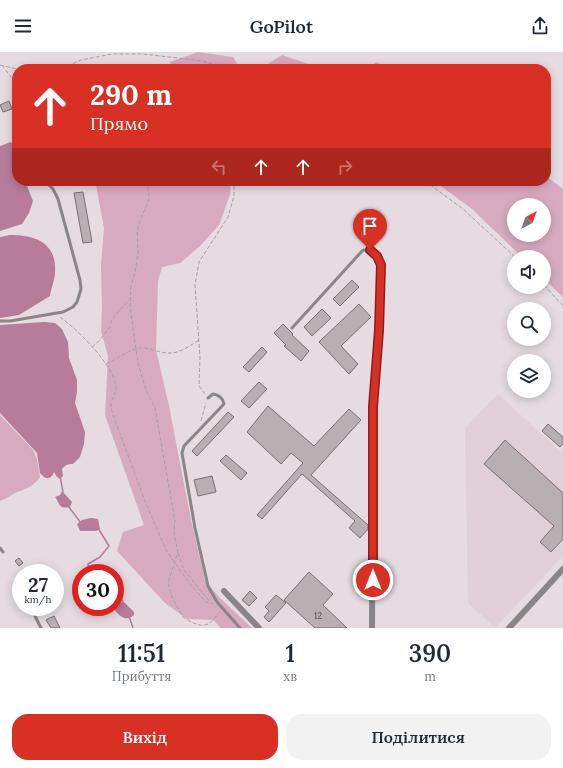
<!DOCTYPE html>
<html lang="uk">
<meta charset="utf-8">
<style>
body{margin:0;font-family:Lora,serif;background:#f2f2f3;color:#1f2937;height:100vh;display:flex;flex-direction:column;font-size:15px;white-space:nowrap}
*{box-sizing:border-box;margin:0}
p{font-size:13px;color:#747a83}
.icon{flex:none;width:22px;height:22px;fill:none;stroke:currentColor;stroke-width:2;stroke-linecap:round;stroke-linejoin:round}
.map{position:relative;height:576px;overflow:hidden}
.sheet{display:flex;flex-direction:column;background:#fff;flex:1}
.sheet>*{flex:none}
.guide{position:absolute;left:12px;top:12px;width:539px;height:122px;border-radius:16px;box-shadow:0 2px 10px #0003;background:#d93025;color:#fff;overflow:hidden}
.needle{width:26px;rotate:41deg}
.controls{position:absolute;left:507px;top:146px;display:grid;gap:8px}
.controls a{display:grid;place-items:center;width:44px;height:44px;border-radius:50%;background:#fff;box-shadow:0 2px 10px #0003;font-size:20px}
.speed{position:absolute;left:12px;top:512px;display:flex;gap:8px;font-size:20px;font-weight:700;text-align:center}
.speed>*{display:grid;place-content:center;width:52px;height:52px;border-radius:50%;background:#fff;box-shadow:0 2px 10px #0003;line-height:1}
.speed small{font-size:10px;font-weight:400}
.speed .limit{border:6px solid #d22;background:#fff;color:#111}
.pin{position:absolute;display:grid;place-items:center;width:34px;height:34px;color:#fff;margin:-41px -17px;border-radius:50% 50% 50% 0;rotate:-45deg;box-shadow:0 0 4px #0007}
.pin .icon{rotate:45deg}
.me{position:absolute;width:44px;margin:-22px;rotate:0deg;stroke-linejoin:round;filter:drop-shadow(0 0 3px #0008)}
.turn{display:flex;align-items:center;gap:14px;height:84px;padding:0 12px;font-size:18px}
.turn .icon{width:52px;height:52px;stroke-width:2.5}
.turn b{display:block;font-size:28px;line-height:34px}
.lanes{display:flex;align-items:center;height:38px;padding:0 12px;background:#0003;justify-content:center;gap:20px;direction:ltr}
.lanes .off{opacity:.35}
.eta{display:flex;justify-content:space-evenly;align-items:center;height:68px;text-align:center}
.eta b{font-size:24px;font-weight:600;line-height:28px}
.cta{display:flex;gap:8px;margin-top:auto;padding:8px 12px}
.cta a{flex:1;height:46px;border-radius:16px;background:#d93025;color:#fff;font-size:16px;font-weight:600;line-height:46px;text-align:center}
.cta a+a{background:#f2f2f3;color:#1f2937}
header{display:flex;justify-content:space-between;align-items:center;height:52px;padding:0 12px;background:#fff;font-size:18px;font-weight:600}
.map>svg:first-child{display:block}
</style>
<header><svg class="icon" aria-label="menu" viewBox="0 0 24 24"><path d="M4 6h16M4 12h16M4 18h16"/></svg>GoPilot<svg class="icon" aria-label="share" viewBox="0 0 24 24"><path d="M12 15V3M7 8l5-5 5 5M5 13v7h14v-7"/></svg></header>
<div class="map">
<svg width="563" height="576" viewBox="0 0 563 576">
<rect width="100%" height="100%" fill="#e5dbe0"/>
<path fill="#e1cfd8" d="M 498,342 L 563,402 L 563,504 L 495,576 L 468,551 L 465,376 Z"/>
<path fill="#d7aac0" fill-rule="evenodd" d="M 198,0 L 233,5 L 240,17 L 173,17 L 170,10 Z
M 282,3 L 323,17 L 264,17 L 269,11 Z
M 376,10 L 390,17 L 368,17 Z
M 546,124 L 563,137 L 563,245 L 544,227 L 544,205 L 522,205 L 472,157 L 434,129 L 546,129 ZM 514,153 L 544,153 L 544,183 L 514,183 Z
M 94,129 L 231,129 L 230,143 L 219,173 L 200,194 L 180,211 L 162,215 L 158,229 L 156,298 L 169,354 L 191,468 L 205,529 L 220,546 L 252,576 L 221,576 L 213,568 L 187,567 L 165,551 L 117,499 L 123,480 L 144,473 L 105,363 L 108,304 L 101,279 L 102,256 L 101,213 L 104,176 L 96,133 Z
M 0,363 L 33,398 L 37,407 L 40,425 C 33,435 25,437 15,441 C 10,444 5,447 0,449 Z"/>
<path fill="#b77c9a" d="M 11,90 L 17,100 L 17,129 L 25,129 L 33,149 L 29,161 L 22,172 L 0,179 L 0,94 Z
M 10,183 C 34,183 57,190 55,220 C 55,228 51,236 50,244 L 19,263 L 0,266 L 0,185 Z
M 44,270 L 55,271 L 62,277 L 68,290 L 69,306 L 77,328 L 77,340 L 75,351 L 85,380 L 84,392 L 80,405 L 73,412 C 68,412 65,413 62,417 L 63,424 L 60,427 L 57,425 L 54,420 L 52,424 L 49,426 C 45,427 43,424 40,421 L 37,401 L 0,361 L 0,273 Z
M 62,439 L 72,450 L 70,455 C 58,457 61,453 55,445 L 60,443 Z
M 91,466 L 98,467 L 100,477 L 96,479 L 80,479 L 77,472 L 82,468 Z
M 121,550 L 125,551 L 134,560 L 134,563 C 126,570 120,565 114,557 Z"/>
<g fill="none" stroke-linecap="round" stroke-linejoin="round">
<path stroke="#b77c9a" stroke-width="1.5" d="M 60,424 L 63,440
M 69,455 L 81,471
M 90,521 L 88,512 L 100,505 L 109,494 L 98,476
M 115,534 L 124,552
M 129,564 L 133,576"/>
</g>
<path fill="#b9afb3" stroke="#776f73" d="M 9,49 L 12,57 L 3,60 L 0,53 Z
M 83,140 L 92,190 L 83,191 L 74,141 Z
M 352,228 L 359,235 L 340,254 L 333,247 Z
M 359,252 L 371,265 L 341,294 L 358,312 L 349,322 L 319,290 Z
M 322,257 L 331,266 L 312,284 L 304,275 Z
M 283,272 L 293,282 L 292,283 L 309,299 L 301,309 L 284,294 L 286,293 L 274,281 Z
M 262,295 L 267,300 L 249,320 L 243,315 Z
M 259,330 L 267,337 L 249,356 L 241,349 Z
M 268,354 L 314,394 L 349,357 L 361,368 L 311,423 L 368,473 L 368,477 L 360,486 L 349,476 L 355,469 L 302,422 L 262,467 L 257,463 L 303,411 L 291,401 L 281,412 L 247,380 Z
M 228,360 L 234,365 L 197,404 L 192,399 Z
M 548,372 L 563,385 L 563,391 L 560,395 L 542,379 Z
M 505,388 L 563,441 L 563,487 L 551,500 L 540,490 L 554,474 L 484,412 Z
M 226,403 L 247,421 L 241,428 L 220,409 Z
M 212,424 L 216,440 L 198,444 L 194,428 Z
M 19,506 L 23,511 L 19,514 L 15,509 Z
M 309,520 L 333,542 L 323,553 L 347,576 L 315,576 L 284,548 Z
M 250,539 L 257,546 L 249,554 L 242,548 Z
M 276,543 L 286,551 L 269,570 L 264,565 L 269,559 L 265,555 Z
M 54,564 L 60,576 L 51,576 L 46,568 Z"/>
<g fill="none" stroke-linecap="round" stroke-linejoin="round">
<path stroke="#a79fa3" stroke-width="1" stroke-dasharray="4 2" stroke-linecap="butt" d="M 0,13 L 17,17
M 2,13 L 17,33
M 62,17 L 81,8 L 112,2 L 143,2 L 203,9 L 227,17
M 145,129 L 149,140 L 149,148 L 140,168 L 137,179 L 138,200 L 135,221 L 131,234 L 130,255 L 138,311 L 146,338 L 155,356 L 175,469 L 174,482 L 178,500 L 168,531 L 172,545 L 183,565 C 189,569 200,576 208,572 C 212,570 216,564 220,560
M 425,129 L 463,157 L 515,205
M 544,233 L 563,254
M 60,265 C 78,278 115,314 116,336 C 116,342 112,346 111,351 C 111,355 112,360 113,363 L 145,449 L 166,498 L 189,531 L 206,550 L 213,552
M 92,295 L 100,288 L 109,276 L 112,267 L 129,248
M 106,312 C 117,307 128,298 140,296 C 147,295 155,299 161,300 C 177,304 186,296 199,288
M 205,342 L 199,334 L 200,305 L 195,233 L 199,210 L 228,165 L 234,144 L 234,129
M 201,369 L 206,351
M 178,501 L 184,518 L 211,551"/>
<path stroke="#8a8587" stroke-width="3" d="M 0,269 L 10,269 L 63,260 L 73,255 L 77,250 L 81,237 L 80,228 L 58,147 L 53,137 L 45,129
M 292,276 L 363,198 C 373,199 377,204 381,213 L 379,278
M 208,346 L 213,342 C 219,343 223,346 224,352 L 184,394 L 182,401 L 195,476 L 208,534 L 217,550 L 240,576
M 0,496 L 3,500
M 34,562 L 41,576"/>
<path stroke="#8a8587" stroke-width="6" d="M 224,539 L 259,576
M 372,576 L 373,355 L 379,278
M 509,576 L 563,517"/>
</g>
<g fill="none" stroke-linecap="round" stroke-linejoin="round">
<g stroke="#8d1f18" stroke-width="10">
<path id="route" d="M 370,198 L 377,204 L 381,213 L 379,278 L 373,355 L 373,528"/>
</g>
<use href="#route" stroke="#d93025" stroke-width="7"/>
</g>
<g text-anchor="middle" stroke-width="3" stroke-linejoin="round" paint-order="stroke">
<g font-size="9" fill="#4f4a4c">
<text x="318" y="567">12</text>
</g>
</g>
</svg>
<div class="controls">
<a><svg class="needle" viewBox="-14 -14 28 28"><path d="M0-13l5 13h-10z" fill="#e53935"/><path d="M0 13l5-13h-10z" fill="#747a83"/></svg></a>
<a><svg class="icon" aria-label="sound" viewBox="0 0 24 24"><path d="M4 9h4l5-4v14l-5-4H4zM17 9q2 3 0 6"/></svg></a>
<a><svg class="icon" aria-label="search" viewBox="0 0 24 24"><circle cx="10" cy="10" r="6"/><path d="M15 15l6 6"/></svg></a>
<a><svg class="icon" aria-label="layers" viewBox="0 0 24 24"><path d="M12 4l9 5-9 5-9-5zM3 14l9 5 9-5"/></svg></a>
</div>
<div class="speed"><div>27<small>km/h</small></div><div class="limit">30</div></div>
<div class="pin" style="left:370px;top:198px;background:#d93025"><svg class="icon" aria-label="arrive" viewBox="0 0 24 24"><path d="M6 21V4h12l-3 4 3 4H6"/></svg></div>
<svg class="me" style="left:373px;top:528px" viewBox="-20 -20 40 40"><circle r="17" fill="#d93025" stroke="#fff" stroke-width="3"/><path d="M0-11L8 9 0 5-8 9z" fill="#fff"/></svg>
<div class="guide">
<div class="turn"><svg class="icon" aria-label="ahead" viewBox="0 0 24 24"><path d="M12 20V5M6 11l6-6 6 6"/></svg><div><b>290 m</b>Прямо</div></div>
<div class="lanes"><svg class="icon off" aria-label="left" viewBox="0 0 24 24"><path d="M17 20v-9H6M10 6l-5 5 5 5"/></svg><svg class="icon" aria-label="ahead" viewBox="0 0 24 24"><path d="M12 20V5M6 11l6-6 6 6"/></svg><svg class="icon" aria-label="ahead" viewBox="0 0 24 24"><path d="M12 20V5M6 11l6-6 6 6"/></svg><svg class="icon off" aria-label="right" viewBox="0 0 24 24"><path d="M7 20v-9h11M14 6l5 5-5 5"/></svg></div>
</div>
</div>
<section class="sheet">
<div class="eta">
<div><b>11:51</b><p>Прибуття</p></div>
<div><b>1</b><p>хв</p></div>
<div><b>390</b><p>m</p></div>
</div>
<div class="cta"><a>Вихід</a><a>Поділитися</a></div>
</section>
